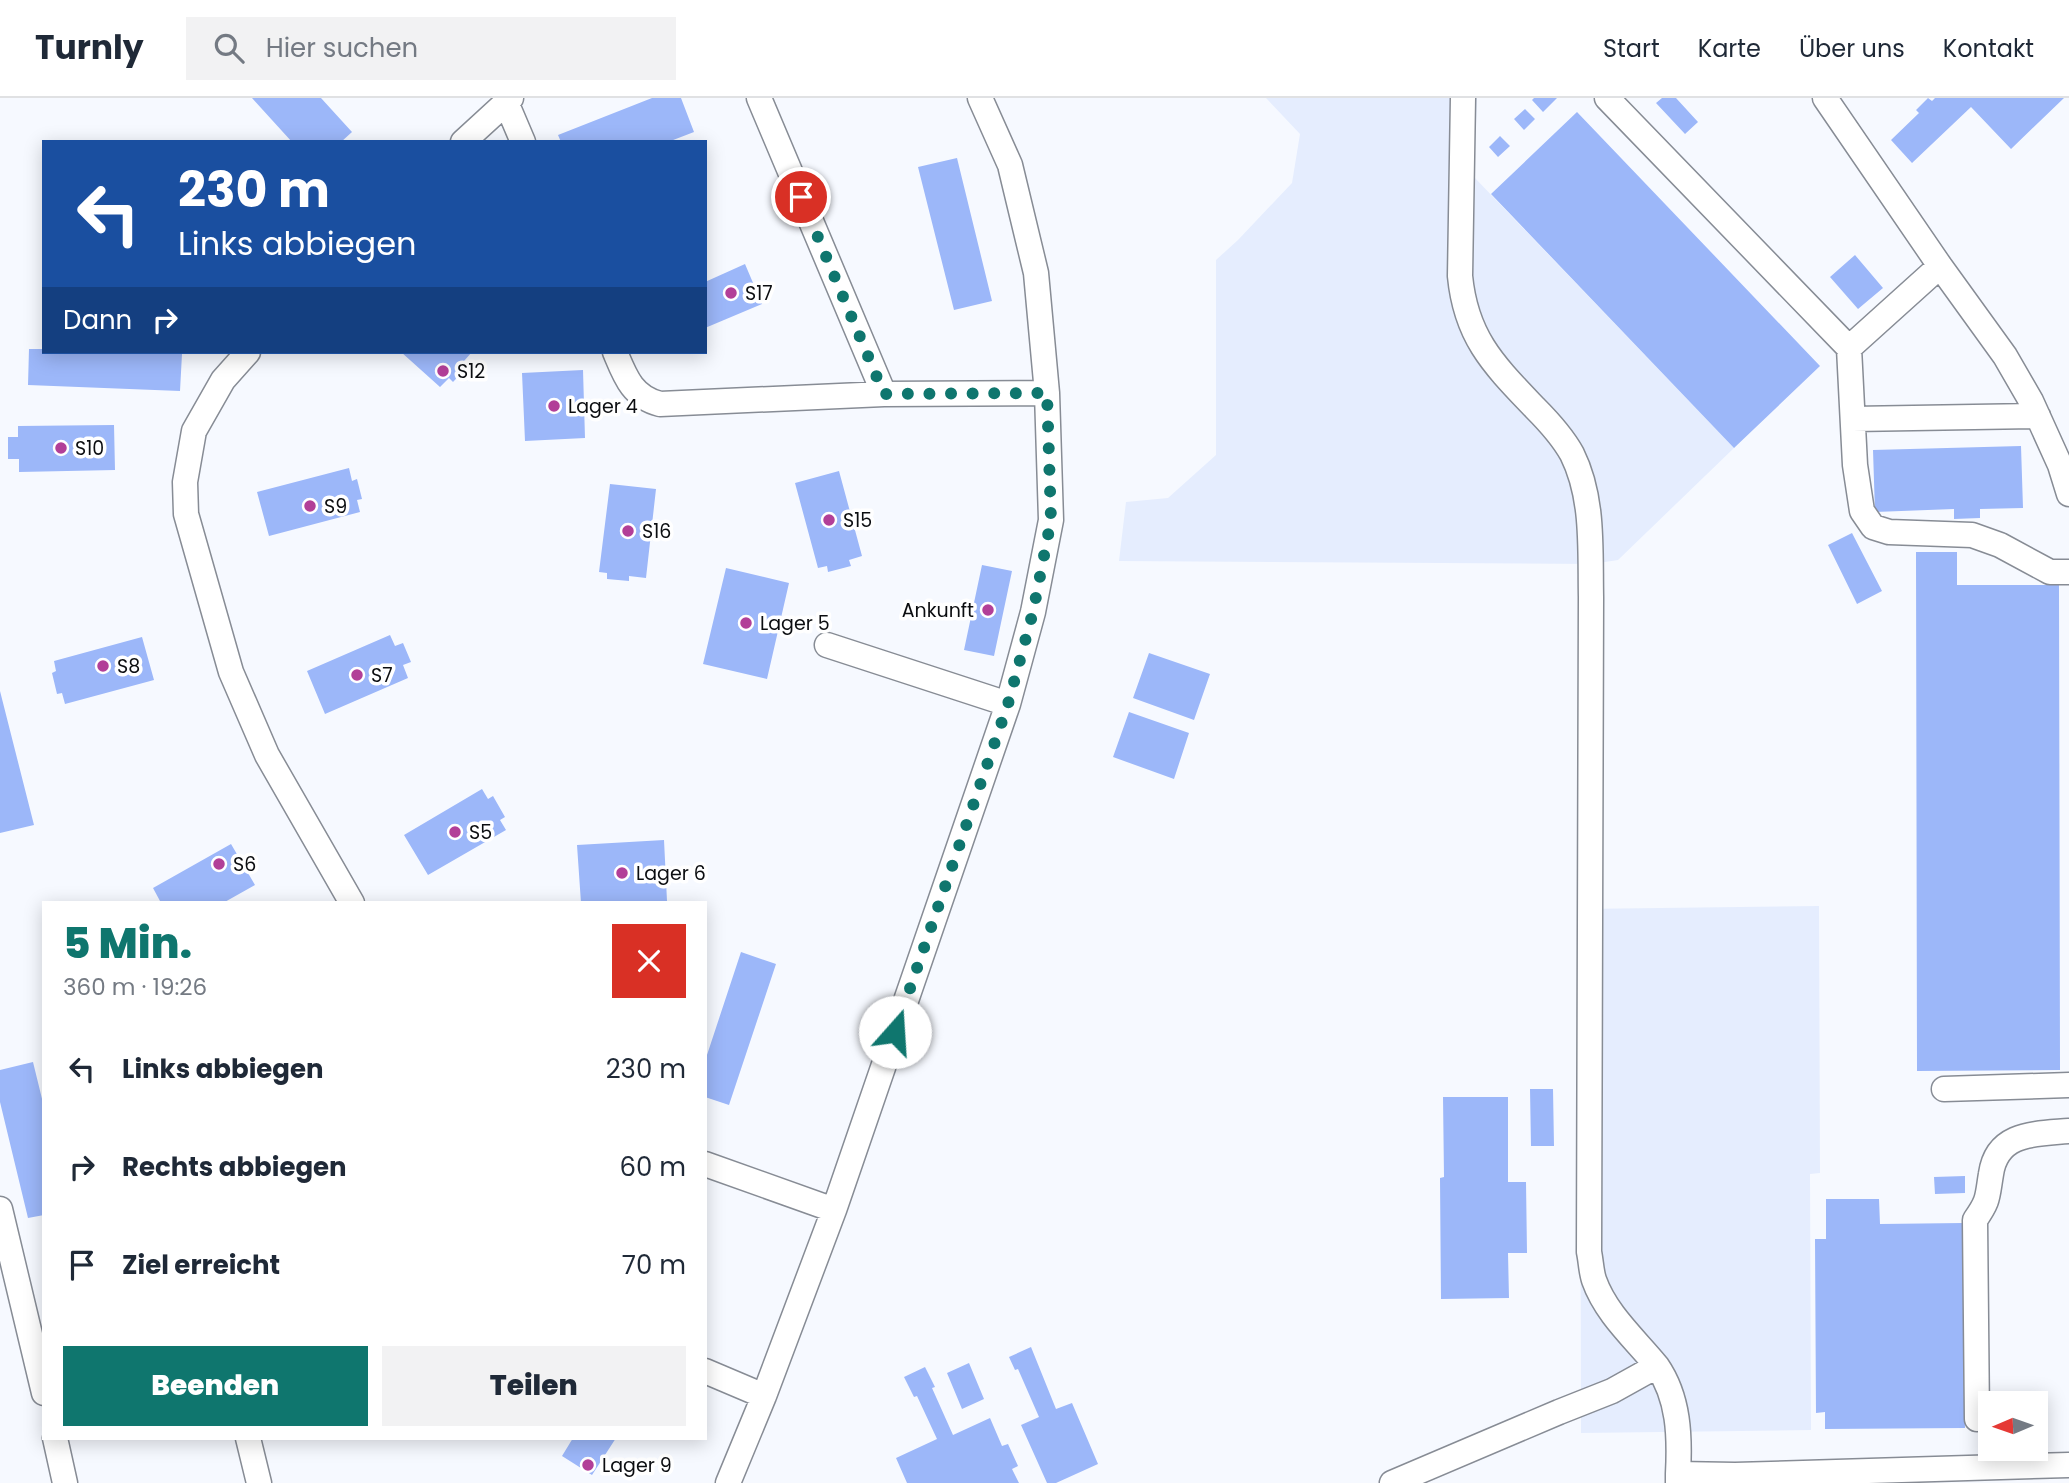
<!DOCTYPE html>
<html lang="de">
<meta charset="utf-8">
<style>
body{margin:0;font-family:Poppins,sans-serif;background:#f2f2f3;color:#1f2937;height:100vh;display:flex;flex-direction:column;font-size:26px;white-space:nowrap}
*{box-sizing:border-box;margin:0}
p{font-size:23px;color:#747a83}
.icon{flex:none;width:38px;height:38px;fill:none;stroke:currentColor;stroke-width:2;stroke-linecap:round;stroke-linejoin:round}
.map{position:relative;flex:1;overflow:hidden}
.panel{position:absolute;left:42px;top:803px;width:665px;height:539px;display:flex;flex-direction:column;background:#fff;border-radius:0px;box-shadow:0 4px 18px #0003}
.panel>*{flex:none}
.guide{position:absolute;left:42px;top:42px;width:665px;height:214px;border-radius:0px;box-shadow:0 4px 18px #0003;background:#1a4fa0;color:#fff;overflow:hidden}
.needle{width:46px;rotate:268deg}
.buttons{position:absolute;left:1978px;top:1293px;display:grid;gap:14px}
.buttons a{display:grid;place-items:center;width:70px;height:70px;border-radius:0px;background:#fff;box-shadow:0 4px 18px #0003;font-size:35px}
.pin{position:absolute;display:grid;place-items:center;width:60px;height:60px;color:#fff;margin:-30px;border:4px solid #fff;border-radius:50%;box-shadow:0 2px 7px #0007}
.me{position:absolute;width:77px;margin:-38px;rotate:19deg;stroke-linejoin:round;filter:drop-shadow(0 0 5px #0008)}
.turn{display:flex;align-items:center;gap:24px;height:147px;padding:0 21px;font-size:32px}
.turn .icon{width:91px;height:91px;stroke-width:2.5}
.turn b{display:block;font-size:49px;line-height:60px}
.then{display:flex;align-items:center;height:66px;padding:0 21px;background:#0003;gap:14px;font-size:26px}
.round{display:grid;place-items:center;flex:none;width:74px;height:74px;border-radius:0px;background:#f2f2f3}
.summary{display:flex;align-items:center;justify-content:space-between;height:119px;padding:0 21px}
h1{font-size:42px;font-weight:800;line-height:52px;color:#0f766e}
.action{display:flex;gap:14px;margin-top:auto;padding:14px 21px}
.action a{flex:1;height:80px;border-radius:0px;background:#0f766e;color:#fff;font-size:28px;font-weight:800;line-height:80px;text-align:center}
.action a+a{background:#f2f2f3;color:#1f2937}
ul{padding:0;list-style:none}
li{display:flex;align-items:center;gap:21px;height:98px;padding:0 21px}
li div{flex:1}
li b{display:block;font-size:26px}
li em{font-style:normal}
header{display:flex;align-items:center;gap:42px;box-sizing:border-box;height:98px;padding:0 35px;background:#fff;border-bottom:2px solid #e0e1e3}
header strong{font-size:33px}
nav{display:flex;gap:38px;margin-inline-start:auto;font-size:24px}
.search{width:490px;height:63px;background:#f2f2f3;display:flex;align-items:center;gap:18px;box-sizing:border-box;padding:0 24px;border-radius:0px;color:#747a83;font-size:26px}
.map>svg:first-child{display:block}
</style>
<header>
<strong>Turnly</strong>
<div class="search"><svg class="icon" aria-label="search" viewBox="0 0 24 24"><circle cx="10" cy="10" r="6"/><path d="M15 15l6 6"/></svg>Hier suchen</div>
<nav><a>Start</a><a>Karte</a><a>Über uns</a><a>Kontakt</a></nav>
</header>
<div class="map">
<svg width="2069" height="1385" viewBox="0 0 2069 1385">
<rect width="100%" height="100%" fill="#f6f9ff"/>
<path fill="#e5edfe" d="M 1266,0 L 1477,0 L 1474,79 L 1734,350 L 1618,462 L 1592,466 L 1119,463 L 1126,404 L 1168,400 L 1216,357 L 1216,162 L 1238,142 L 1292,85 L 1300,36 Z
M 1819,808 L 1820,1075 L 1810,1076 L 1811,1332 L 1581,1335 L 1580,811 Z"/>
<path fill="#9cb7f9" d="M 252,0 L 321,0 L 352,34 L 341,44 L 292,44 Z
M 652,0 L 681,0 L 694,34 L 668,44 L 561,44 L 558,37 Z
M 1534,0 L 1557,0 L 1543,14 L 1532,2 Z
M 1662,0 L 1676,0 L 1698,24 L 1685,36 L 1656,5 Z
M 1928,0 L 1932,3 L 1935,0 L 2064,0 L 2011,51 L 1971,9 L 1912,65 L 1891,42 L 1919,15 L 1916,12 Z
M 1525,11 L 1535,21 L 1524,32 L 1514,21 Z
M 1577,14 L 1820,268 L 1734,350 L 1491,96 Z
M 1500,38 L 1510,48 L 1498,59 L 1489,49 Z
M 957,60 L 992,203 L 954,212 L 918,69 Z
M 1855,157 L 1883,190 L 1858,211 L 1830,179 Z
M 745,166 L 762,206 L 705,230 L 705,184 Z
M 29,251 L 44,251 L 44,254 L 182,256 L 180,293 L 28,287 Z
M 401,254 L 472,254 L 464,263 L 469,267 L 453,284 L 449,280 L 440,289 Z
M 583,272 L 585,340 L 525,343 L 522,275 Z
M 114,327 L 115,372 L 19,374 L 19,361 L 8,361 L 8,339 L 18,339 L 18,328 Z
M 2021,348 L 2023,410 L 1980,411 L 1980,420 L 1954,421 L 1954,411 L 1875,414 L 1873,352 Z
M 349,370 L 352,383 L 357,381 L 362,401 L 357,402 L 360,414 L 269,438 L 257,394 Z
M 839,373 L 862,458 L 849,462 L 851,468 L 828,474 L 827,468 L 818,470 L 795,385 Z
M 610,386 L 656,391 L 646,480 L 629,478 L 629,483 L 607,481 L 607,475 L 599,474 Z
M 1852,435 L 1882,493 L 1857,506 L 1828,447 Z
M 1916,454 L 1957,454 L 1957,487 L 2059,487 L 2060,972 L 1917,973 Z
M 982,467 L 1012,473 L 994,558 L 964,552 Z
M 726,470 L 789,485 L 767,581 L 703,566 Z
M 390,537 L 395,548 L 403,545 L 411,564 L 403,567 L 408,580 L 325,616 L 307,573 Z
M 142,539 L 154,582 L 65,606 L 62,595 L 57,596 L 52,575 L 56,573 L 54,563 Z
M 1149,555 L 1210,576 L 1194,622 L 1133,600 Z
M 0,593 L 34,727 L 0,735 Z
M 1129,614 L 1189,635 L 1174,681 L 1113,659 Z
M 482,691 L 488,701 L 493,698 L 505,719 L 500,722 L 506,732 L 428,777 L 404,737 Z
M 664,742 L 667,803 L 581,805 L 577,747 Z
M 231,746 L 255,787 L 223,805 L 156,805 L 160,803 L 153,790 Z
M 741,854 L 776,866 L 729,1007 L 705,999 L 705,963 Z
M 33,964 L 44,1009 L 44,1117 L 28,1120 L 0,1004 L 0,972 Z
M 1530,991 L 1553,991 L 1554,1048 L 1531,1048 Z
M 1443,999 L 1508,999 L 1508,1084 L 1526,1084 L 1527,1155 L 1508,1155 L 1509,1200 L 1441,1201 L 1440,1080 L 1444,1079 Z
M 1965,1078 L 1965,1095 L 1935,1096 L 1934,1079 Z
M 1826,1101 L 1879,1101 L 1880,1126 L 1963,1125 L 1965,1330 L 1825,1331 L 1825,1314 L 1816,1315 L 1815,1141 L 1826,1141 Z
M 1031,1249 L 1056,1311 L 1072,1305 L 1098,1366 L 1056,1385 L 1047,1385 L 1021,1327 L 1039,1319 L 1018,1271 L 1015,1272 L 1009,1259 Z
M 969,1265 L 984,1301 L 962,1311 L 947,1275 Z
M 925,1269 L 935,1289 L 932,1290 L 953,1337 L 990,1320 L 1002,1348 L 1008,1346 L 1018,1368 L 1012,1371 L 1019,1385 L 907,1385 L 896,1360 L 937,1341 L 917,1298 L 914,1299 L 904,1279 Z
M 573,1340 L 616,1340 L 592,1377 L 562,1358 Z"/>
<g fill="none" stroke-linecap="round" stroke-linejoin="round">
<g stroke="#878c95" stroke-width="27">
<path id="minor" d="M 759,0 L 884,296
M 1607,0 L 1849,250 L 1940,168
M 1825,0 L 1940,168 L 2005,258 L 2031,303 L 2060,367 L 2069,396
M 506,4 L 523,44
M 463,44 L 511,0
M 1849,250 L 1855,367 L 1862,413 L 1873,429 L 1889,434 L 1972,437 L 2000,447 L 2050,474 L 2069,474
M 248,254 L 223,282 L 194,333 L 185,384 L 186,416 L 231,574 L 267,657 L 352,805
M 615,254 C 625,278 632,299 660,306 L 884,296 L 1047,295
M 1853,321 L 2038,318
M 827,547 L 1008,606
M 1944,991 L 2069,987
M 705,1066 L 834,1112
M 0,1111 L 44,1295
M 1657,1268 C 1679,1300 1680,1338 1678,1376
M 705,1273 L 764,1298
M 1977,1321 L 1975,1122 C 1989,1102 1987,1100 1991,1076 C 1997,1034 2035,1036 2069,1033
M 55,1340 L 65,1385
M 248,1340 L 259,1385
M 728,1385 L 764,1298 L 834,1112 L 1008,606 L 1033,514 L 1051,422 L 1047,295 L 1036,175 L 1010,67 L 980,0
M 1392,1385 L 1559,1314 L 1612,1293 L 1657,1268 C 1635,1241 1606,1216 1594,1182 C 1591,1173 1591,1163 1589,1154 L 1591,499 C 1590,451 1594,400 1572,356 C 1562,338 1549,324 1535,310 C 1494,267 1466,240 1460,178 L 1463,0
M 1678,1385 L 1678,1376 L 1735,1377 L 2069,1367"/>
</g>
<use href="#minor" stroke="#fff" stroke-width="24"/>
</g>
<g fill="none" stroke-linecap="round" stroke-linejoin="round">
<path stroke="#0f766e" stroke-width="12" stroke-dasharray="0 21.6" d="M 801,99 L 884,296 L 1047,295 L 1051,422 L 1033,514 L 1008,606 L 895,934"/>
</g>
<g fill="#b23f98" stroke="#fff" stroke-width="2.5">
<circle cx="731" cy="195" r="7"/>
<circle cx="443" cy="273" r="7"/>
<circle cx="554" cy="308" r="7"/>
<circle cx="61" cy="350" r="7"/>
<circle cx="310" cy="408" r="7"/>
<circle cx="829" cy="422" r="7"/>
<circle cx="628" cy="433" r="7"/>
<circle cx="988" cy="512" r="7"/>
<circle cx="746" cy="525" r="7"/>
<circle cx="103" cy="568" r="7"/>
<circle cx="357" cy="577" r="7"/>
<circle cx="455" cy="734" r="7"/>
<circle cx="219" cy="766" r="7"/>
<circle cx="622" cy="775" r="7"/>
<circle cx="588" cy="1367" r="7"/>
</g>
<g text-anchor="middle" stroke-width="7" stroke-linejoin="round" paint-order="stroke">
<g font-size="19" fill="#0b0d10" stroke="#fff" text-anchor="start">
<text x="745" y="202">S17</text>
<text x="457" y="280">S12</text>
<text x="568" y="315">Lager 4</text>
<text x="75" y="357">S10</text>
<text x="324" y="415">S9</text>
<text x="843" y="429">S15</text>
<text x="642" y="440">S16</text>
<text x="974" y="519" text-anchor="end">Ankunft</text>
<text x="760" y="532">Lager 5</text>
<text x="117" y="575">S8</text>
<text x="371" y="584">S7</text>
<text x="469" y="741">S5</text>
<text x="233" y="773">S6</text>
<text x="636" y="782">Lager 6</text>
<text x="602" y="1374">Lager 9</text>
</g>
</g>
</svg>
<div class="buttons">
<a><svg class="needle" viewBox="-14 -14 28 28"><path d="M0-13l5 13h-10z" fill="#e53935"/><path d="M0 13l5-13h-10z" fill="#747a83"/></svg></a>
</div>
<div class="pin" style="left:801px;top:99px;background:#d93025"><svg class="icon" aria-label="arrive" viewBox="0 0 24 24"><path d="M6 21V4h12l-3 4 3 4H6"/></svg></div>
<svg class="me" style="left:895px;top:934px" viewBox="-20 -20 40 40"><circle r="19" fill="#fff"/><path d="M0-13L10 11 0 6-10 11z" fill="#0f766e"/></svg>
<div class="guide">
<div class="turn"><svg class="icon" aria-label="left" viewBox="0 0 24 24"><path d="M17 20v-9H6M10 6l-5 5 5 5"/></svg><div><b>230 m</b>Links abbiegen</div></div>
<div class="then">Dann<svg class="icon" aria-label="right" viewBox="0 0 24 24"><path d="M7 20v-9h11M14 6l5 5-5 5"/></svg></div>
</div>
<section class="panel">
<div class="summary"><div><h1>5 Min.</h1><p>360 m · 19:26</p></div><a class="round" style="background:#d93025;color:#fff"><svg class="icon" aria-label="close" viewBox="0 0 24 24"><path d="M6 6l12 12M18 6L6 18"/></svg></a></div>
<ul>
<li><svg class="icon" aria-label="left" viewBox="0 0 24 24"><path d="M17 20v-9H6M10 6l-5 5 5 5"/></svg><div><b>Links abbiegen</b></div><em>230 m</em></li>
<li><svg class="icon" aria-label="right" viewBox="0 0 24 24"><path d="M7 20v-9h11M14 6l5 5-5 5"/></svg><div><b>Rechts abbiegen</b></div><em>60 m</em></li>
<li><svg class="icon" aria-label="arrive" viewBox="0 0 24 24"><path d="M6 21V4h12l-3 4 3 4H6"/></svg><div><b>Ziel erreicht</b></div><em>70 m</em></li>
</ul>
<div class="action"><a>Beenden</a><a>Teilen</a></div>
</section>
</div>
